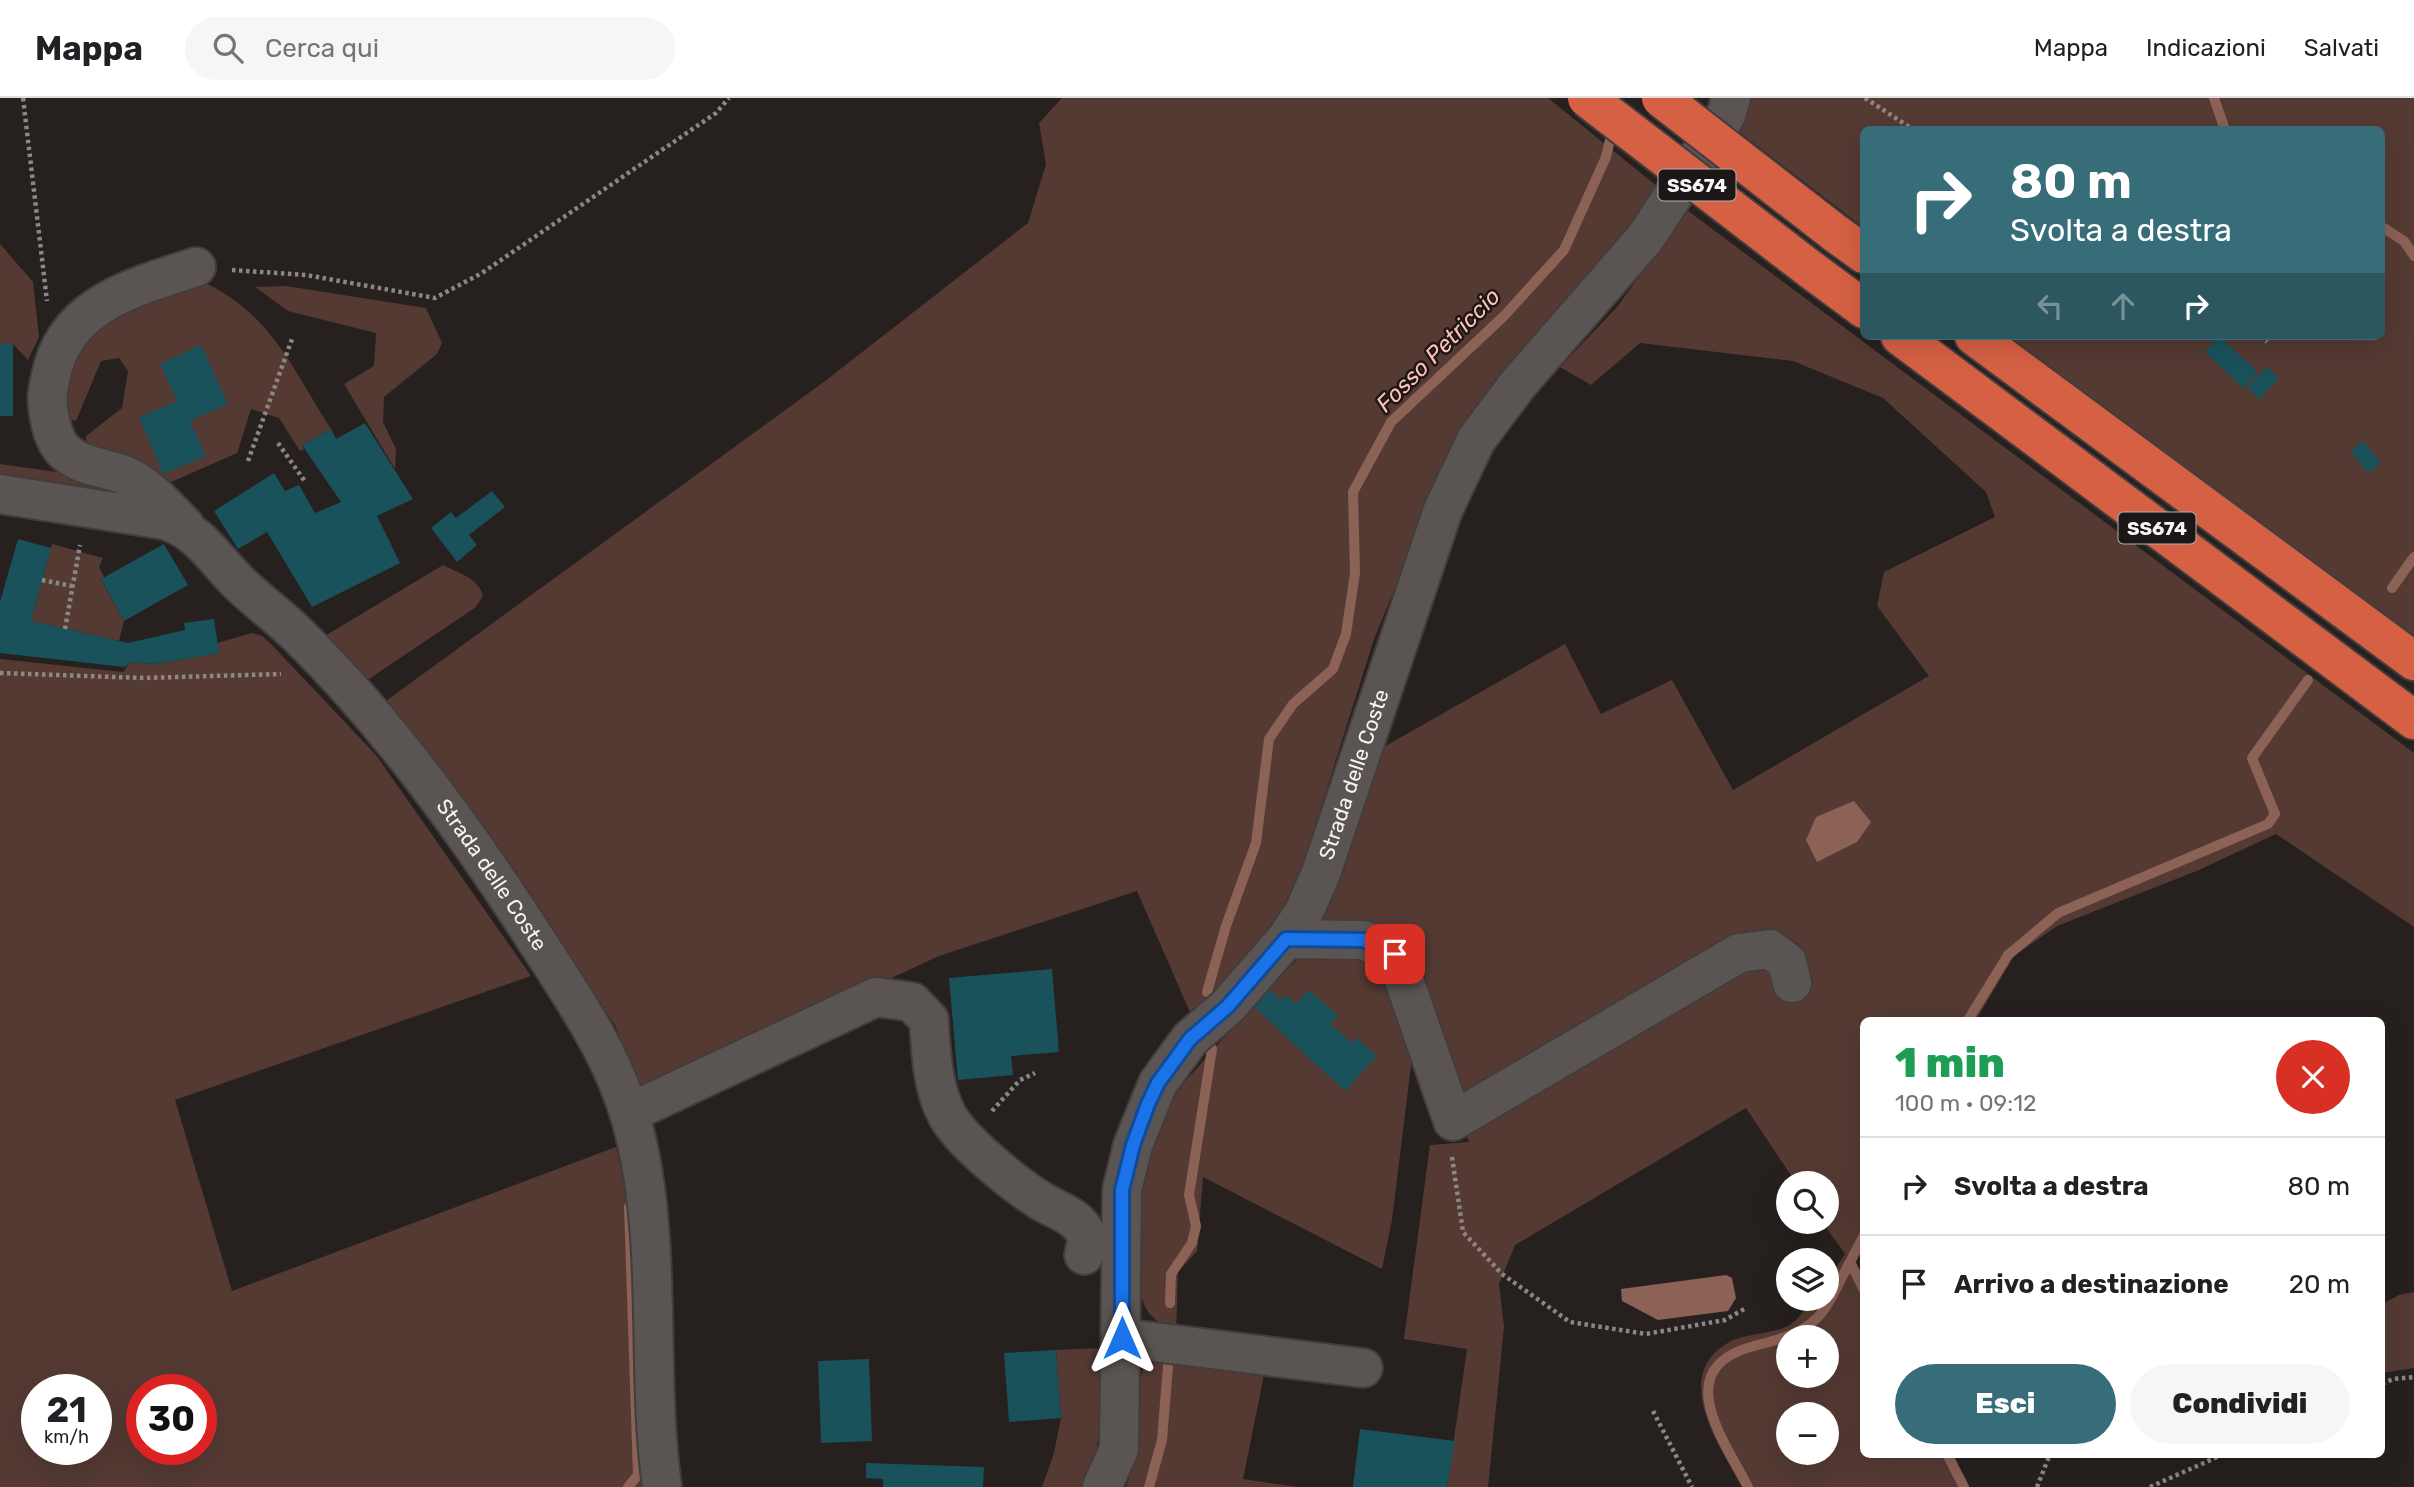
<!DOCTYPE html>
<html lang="it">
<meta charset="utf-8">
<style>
body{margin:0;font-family:Rubik,sans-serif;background:#f6f6f6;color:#202124;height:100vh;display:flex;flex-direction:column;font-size:26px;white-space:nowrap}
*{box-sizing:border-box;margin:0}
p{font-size:23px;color:#757577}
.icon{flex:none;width:38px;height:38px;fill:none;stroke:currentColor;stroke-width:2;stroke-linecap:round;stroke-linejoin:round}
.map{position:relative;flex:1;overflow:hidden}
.panel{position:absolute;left:1860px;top:919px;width:525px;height:441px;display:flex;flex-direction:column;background:#fff;border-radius:10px;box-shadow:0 7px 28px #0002}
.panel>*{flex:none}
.banner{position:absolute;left:1860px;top:28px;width:525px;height:214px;border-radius:10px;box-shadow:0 7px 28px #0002;background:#376d78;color:#fff;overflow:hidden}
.buttons{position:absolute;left:1776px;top:1073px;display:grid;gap:14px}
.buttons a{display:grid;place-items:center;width:63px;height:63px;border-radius:50%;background:#fff;box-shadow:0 7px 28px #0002;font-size:35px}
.speed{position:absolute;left:21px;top:1276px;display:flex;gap:14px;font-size:35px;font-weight:700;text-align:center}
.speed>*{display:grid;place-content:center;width:91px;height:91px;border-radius:50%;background:#fff;box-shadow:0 7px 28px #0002;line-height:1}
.speed small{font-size:18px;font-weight:400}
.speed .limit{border:10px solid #d22;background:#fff;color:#111}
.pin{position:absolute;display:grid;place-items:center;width:60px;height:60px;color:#fff;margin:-30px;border-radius:14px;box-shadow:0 4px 10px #0006}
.me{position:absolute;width:77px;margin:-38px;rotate:0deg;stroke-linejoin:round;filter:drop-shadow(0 0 5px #0008)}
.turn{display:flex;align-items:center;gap:24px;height:147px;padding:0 35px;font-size:32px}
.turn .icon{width:91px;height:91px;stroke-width:2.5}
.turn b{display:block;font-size:49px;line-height:60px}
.lanes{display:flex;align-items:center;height:66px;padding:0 35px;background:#0003;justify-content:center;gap:35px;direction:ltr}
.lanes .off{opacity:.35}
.round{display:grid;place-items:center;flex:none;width:74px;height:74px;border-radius:37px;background:#f6f6f6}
.head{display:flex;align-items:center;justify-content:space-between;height:119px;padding:0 35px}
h1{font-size:42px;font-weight:800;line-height:52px;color:#1e9e55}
.action{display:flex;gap:14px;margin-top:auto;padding:14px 35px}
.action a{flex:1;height:80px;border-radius:42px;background:#376d78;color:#fff;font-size:28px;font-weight:800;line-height:80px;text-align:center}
.action a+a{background:#f6f6f6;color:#202124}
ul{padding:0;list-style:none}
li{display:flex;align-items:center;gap:21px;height:98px;padding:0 35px;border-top:2px solid #e0e0e0}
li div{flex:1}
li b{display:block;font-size:26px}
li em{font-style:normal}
header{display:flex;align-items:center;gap:42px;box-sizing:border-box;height:98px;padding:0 35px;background:#fff;border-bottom:2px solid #e0e0e0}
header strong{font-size:33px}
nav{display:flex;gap:38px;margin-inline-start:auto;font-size:24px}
.search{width:490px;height:63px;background:#f6f6f6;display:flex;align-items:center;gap:18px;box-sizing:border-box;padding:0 24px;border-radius:38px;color:#757577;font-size:26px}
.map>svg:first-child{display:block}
</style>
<header>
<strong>Mappa</strong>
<div class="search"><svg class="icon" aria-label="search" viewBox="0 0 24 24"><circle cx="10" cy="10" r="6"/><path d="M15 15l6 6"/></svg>Cerca qui</div>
<nav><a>Mappa</a><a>Indicazioni</a><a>Salvati</a></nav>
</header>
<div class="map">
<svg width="2414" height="1389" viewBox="0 0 2414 1389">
<rect width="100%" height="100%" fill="#26201f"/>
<path fill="#543a33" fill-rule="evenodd" d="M 1062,0 L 1548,0 L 1658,89 L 1606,164 L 1460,333 L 1374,541 L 1302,770 L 1286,809 L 1269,837 L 1193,921 L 1137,793 L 939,858 L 642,995 L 615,927 L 386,603 L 825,283 L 1028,125 L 1046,66 L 1039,25 Z
M 1748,0 L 2414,0 L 2414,541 L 2009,238 L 2382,238 L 2382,32 L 1864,32 L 1864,130 L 1733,29 Z
M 1687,112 L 2414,655 L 2414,829 L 2276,736 L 2199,772 L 2057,828 L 2014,858 L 1976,922 L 1864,922 L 1864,1148 L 1856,1164 L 1864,1180 L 1864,1356 L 1953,1356 L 1969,1389 L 1742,1389 C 1721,1350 1671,1280 1726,1246 C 1743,1235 1769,1237 1788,1228 C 1797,1224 1806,1209 1812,1201 L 1827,1200 L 1827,1183 L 1845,1156 L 1822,1124 L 1827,1124 L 1827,1085 L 1796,1085 L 1746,1010 L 1515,1147 L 1499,1186 L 1504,1229 L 1488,1389 L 1447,1389 L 1467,1251 L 1404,1241 L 1430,1047 L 1469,1044 L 1407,853 L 1304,831 L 1344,772 L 1382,650 L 1565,546 L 1601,616 L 1672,582 L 1733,692 L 1929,578 L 1877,508 L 1884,474 L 1995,419 L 1986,394 L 1883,300 L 1793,263 L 1640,245 L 1591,287 L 1560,269 L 1617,209 ZM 1788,1239 L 1827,1239 L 1827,1278 L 1788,1278 ZM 1788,1316 L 1827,1316 L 1827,1354 L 1788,1354 Z
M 0,146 L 33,184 L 39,239 L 28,262 L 13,246 L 0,246 Z
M 197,181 C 270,213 290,267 331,331 L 302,347 L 304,351 L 300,353 L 279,320 L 251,311 L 237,355 L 169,385 L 87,347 L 86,338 L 122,310 L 128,273 L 119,260 L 101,263 L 76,323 L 65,320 L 69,262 L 98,221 Z
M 286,188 L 426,210 L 442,245 L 437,256 L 384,299 L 383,324 L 396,351 L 395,371 L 344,286 L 374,268 L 376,235 L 288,213 L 255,189 Z
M 0,366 L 120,383 L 159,415 L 0,389 Z
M 52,446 L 103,460 L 99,469 L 104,479 L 101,482 L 124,523 L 119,543 L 31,523 Z
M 443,467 C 458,475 479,480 483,498 L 476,509 L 366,583 L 323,539 Z
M 252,535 L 262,538 L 272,547 L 376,657 L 531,878 L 175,1002 L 232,1193 L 616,1049 L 635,1129 L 647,1389 L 0,1389 L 0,561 L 123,574 L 130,564 L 156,566 L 218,555 L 217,545 ZM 37,1292 L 96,1292 L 96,1351 L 37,1351 ZM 142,1292 L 201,1292 L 201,1351 L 142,1351 Z
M 1309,850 L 1389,865 L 1414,943 L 1392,1122 L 1382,1171 L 1203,1079 L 1197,1153 L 1178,1174 L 1176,1233 C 1137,1217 1140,1197 1139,1160 C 1138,1118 1140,1068 1156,1028 C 1167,1000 1191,978 1210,955 C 1242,919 1274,884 1309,850 Z
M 2414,1194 L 2414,1270 L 2382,1275 L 2382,1206 L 2399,1197 Z
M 1102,1250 C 1102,1298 1104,1344 1085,1389 L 1042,1389 L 1054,1355 L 1061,1320 L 1056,1252 Z
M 1160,1262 L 1264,1277 L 1243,1381 L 1298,1389 L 1126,1389 C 1142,1348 1131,1308 1144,1267 Z"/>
<path fill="#8c6156" d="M 1854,703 L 1871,724 L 1857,744 L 1817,764 L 1806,742 L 1816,719 Z
M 1726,1177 L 1732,1180 L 1736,1200 L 1728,1213 L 1658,1222 L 1622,1203 L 1621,1191 Z"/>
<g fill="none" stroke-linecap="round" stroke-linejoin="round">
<path stroke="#8c6156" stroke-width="10" d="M 2214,0 L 2225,32
M 2382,129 L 2404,143 L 2414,158
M 2392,490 L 2414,459
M 1207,894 L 1226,828 L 1256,745 L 1269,641 L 1293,606 L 1333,571 L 1346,536 L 1355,475 L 1353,394 L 1391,324 L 1504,218 L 1564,152 L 1606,59 L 1613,29
M 1968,922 L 2008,857 L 2058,815 L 2268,726 L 2275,716 L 2252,660 L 2308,582
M 1864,1137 L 1850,1164 L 1864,1192
M 1170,1205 L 1171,1176 L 1192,1145 L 1196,1128 L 1189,1097 L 1212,951
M 1947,1356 L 1964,1389
M 628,1389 L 638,1377 L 629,1109
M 1149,1389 L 1162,1342 L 1168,1268
M 1748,1389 C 1722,1339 1670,1270 1754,1248 C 1776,1242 1800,1237 1817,1220 C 1831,1206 1840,1181 1850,1164"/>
</g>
<path fill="#19525b" d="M 2219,238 L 2258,274 L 2243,290 L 2205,254 Z
M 0,246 L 13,246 L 13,318 L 0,318 Z
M 201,247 L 228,306 L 190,323 L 206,358 L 163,376 L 139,319 L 177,303 L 160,266 Z
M 2267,269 L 2279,280 L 2259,301 L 2247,289 Z
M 365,325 L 413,401 L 377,418 L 400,465 L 312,509 L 267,434 L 238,451 L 214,413 L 274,375 L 285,393 L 299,387 L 315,415 L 341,404 L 302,347 L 331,331 L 336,341 Z
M 2363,343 L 2381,365 L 2368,375 L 2350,353 Z
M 492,393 L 505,409 L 469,437 L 477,447 L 457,464 L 431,430 L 451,414 L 456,420 Z
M 18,441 L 51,450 L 31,523 L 128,545 L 185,532 L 184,525 L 214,521 L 219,555 L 156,566 L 130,564 L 125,569 L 0,555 L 0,504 Z
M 164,446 L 188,487 L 124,523 L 101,481 Z
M 1052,871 L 1059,954 L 1011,958 L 1013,977 L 958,982 L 949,880 Z
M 1268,890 L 1281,902 L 1286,897 L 1296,906 L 1309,892 L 1338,918 L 1330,926 L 1352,945 L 1357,940 L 1377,958 L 1345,993 L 1252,907 Z
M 1056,1252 L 1061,1320 L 1009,1324 L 1004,1255 Z
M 869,1261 L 872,1343 L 821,1345 L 818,1263 Z
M 1360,1331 L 1455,1343 L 1447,1389 L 1353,1389 Z
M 866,1365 L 984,1369 L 983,1389 L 883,1389 L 883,1381 L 866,1380 Z"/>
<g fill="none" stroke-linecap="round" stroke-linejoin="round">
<g stroke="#423d3c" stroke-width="42">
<g id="minor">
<path id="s1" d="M 0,396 L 165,422 C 200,434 213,459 238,484 C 257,503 279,518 298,537 C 391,628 470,739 540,848 C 579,908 618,965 635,1036 C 663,1151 646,1272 662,1389"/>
<path d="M 185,428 C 166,409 149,388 124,377 C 104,369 82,369 65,354 C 53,343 50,324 48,309 C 46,298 49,289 51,278 C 65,205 136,189 196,169"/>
<path d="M 1286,841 L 1363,842 L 1395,856 L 1453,1023 L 1739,855 L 1770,851 L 1787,864 L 1792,885"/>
<path d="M 629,1015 L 876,899 L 912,904 L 929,922 C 931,954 932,989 947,1017 C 961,1043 1013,1085 1038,1101 C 1058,1114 1077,1116 1088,1139 L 1084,1157"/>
<path d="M 1122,1240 L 1363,1270"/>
<path id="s2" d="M 1102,1389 L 1119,1351 L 1122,1092 L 1133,1047 L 1158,985 L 1190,941 L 1228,908 L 1286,841 L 1303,816 L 1321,775 L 1443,412 L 1476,342 L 1518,286 L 1646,139 L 1726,17 L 1731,0"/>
</g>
</g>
<g stroke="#423d3c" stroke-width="42">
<path id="highway" d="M 1835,135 L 1864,156
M 1810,171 L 1864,211
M 1900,238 L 2414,622
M 1974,238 L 2414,563"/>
</g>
<path stroke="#8c8786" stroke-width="4.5" stroke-dasharray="3.5 3.5" stroke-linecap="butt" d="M 23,0 L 47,203
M 1865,0 L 1914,32
M 232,172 L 306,177 L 435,200 L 482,175 L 716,15 L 729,0
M 2261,238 L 2267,244
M 278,345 L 306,385
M 248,363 L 292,241
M 42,482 L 72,488
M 65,531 L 80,447
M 0,575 L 144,580 L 281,576
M 992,1013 L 1020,982 L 1035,975
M 1452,1059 L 1463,1134 L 1502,1176 L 1570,1224 L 1646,1236 L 1725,1222 L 1746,1210
M 2382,1286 L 2393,1281 L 2414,1279
M 1653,1313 L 1692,1389
M 2037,1389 L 2050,1356
M 2150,1389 L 2224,1356"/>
<use href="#minor" stroke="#5a5452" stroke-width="38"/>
<use href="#highway" stroke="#d56044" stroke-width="38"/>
<g stroke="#423d3c" stroke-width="42" stroke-linecap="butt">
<path id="highway-bridge" d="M 1587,0 L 1810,171
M 1661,0 L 1835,135"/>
</g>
<use href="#highway-bridge" stroke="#d56044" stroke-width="38"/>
</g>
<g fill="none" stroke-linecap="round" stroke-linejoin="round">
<g stroke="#114b97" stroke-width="18">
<path id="route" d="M 1122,1240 L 1122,1092 L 1133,1047 L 1148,1006 L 1158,985 L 1190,941 L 1228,908 L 1286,841 L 1363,842 L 1395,856"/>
</g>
<use href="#route" stroke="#1a73e8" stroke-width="12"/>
</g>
<g text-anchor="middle" stroke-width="5" stroke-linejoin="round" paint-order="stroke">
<g fill="#1c1716" stroke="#b6b2b1" stroke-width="2">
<rect x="1658.5" y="71.5" width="77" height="31" rx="5"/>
<rect x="2118.5" y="414.5" width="77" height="31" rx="5"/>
</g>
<g font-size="19" font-weight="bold" fill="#f8f4f3">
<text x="1697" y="94">SS674</text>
<text x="2157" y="437">SS674</text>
</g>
<g font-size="21" fill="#f8f4f3" stroke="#1c1716">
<text dy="7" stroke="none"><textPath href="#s2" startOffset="786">Strada delle Coste</textPath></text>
<text dy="7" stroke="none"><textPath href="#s1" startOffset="653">Strada delle Coste</textPath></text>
</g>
<g font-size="23" font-style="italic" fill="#fdc2b3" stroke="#1c1716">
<text transform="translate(1438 252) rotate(-45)" y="8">Fosso Petriccio</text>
</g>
</g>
</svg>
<div class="buttons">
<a><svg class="icon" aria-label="search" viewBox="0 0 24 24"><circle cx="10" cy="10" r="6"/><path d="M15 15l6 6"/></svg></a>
<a><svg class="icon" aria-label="layers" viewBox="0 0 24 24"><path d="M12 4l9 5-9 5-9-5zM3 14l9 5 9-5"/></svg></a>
<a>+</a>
<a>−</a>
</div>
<div class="speed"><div>21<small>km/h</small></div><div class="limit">30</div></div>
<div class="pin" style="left:1395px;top:856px;background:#d93025"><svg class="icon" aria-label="arrive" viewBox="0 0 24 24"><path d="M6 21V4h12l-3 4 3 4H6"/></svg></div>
<svg class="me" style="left:1122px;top:1240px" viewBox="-20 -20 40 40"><path d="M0-17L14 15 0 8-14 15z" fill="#1a73e8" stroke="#fff" stroke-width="4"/></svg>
<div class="banner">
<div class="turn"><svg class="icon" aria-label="right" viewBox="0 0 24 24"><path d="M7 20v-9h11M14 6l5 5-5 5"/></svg><div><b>80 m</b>Svolta a destra</div></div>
<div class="lanes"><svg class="icon off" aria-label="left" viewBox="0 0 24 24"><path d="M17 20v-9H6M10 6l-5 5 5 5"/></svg><svg class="icon off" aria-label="ahead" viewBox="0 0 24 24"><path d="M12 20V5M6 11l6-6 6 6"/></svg><svg class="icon" aria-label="right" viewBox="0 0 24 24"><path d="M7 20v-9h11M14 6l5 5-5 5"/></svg></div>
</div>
<section class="panel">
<div class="head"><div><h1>1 min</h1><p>100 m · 09:12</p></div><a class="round" style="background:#d93025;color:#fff"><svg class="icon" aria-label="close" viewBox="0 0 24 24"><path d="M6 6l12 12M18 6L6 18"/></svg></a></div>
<ul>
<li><svg class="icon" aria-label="right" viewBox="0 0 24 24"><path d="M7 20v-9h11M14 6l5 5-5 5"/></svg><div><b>Svolta a destra</b></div><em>80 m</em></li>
<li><svg class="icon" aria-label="arrive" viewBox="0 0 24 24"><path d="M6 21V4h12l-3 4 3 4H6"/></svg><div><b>Arrivo a destinazione</b></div><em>20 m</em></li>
</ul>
<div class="action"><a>Esci</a><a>Condividi</a></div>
</section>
</div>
